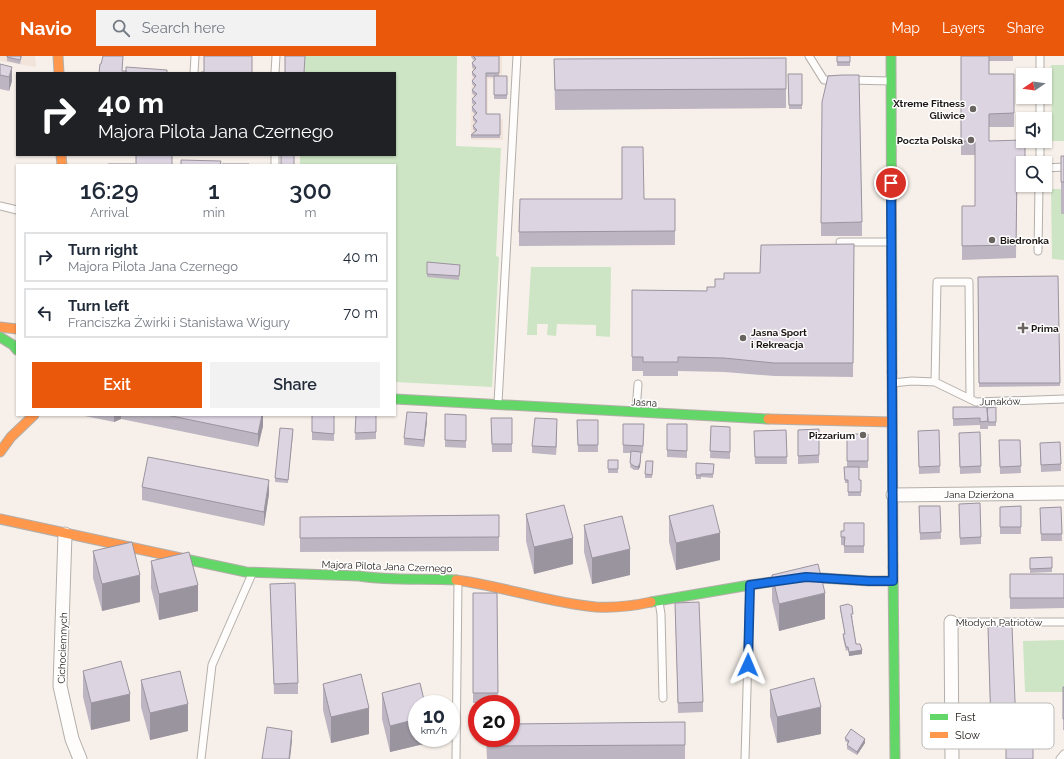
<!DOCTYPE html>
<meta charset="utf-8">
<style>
body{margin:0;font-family:Raleway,sans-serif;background:#f2f2f3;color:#1f2937;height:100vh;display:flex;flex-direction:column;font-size:15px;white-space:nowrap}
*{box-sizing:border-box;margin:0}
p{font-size:13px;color:#747a83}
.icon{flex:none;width:22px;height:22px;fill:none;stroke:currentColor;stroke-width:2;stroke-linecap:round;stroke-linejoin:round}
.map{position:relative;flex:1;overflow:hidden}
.panel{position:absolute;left:16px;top:108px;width:380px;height:252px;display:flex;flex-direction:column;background:#fff;border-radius:0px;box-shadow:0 1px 3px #0004}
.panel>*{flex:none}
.top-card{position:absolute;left:16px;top:16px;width:380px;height:84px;border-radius:0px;box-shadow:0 1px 3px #0004;background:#202124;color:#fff;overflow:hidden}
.needle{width:26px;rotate:257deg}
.controls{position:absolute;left:1016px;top:12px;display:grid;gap:8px}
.controls a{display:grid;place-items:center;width:36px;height:36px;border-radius:0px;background:#fff;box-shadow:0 1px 3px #0004;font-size:20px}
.speed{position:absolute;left:408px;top:639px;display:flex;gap:8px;font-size:20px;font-weight:700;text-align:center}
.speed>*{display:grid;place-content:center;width:52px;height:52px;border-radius:50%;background:#fff;box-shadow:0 1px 3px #0004;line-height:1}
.speed small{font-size:10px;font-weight:400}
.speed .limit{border:6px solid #d22;background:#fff;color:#111}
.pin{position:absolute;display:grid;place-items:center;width:34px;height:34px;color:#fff;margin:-17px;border:2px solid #fff;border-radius:50%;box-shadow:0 1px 4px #0007}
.me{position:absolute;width:44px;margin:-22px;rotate:1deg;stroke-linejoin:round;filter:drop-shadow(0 0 3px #0008)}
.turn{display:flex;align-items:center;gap:14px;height:84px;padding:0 16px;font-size:18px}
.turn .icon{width:52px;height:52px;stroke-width:2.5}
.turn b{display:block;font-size:28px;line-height:34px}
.eta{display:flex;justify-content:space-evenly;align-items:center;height:68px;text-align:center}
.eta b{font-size:24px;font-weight:600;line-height:28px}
.primary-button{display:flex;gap:8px;margin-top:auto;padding:8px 16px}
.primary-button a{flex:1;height:46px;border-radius:0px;background:#ea580c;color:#fff;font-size:16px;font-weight:600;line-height:46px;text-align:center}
.primary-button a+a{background:#f2f2f3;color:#1f2937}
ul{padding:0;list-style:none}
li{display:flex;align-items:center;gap:12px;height:50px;margin:0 8px 6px;padding:0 8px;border:2px solid #e0e1e3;border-radius:0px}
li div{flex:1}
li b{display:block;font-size:15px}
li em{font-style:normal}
header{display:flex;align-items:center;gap:24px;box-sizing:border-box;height:56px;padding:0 20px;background:#ea580c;color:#fff}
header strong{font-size:19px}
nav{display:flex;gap:22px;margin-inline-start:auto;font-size:14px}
.search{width:280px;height:36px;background:#f2f2f3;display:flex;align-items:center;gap:10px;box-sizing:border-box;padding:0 14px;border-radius:0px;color:#747a83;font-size:15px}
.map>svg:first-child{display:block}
</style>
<header>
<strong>Navio</strong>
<div class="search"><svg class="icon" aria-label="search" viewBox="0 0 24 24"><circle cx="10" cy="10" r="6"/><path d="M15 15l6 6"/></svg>Search here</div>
<nav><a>Map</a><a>Layers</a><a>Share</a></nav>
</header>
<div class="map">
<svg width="1064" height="703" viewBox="0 0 1064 703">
<rect width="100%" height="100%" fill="#f7f0ea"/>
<path fill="#f2e4da" d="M 0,0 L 35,0 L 36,11 L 0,5 Z
M 472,0 L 502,0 L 502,23 L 488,23 L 488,62 L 503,63 L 503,84 L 471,84 Z"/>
<path fill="#cde5c4" d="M 305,0 L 457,0 L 456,90 L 501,92 L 496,200 L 499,201 L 492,331 L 395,326 L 395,109 L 300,109 L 300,99 L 395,99 L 395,17 L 304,17 Z
M 1064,9 L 1064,85 L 1052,85 L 1051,9 Z
M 1051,133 L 1061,133 L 1061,158 L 1064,158 L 1064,204 L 1052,203 Z
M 531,211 L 611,211 L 610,281 L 596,280 L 596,269 L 557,268 L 556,280 L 547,279 L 548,268 L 537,268 L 537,279 L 527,279 Z
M 1064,584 L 1064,636 L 1025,636 L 1023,585 Z"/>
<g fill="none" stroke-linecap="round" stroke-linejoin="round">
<g stroke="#b4afaa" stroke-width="9">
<path id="lane" d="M 809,0 L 824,24 L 836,24
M 194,17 L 195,0
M 275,17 L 276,0
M 1040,19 L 1040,0
M 850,24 L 890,25
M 1040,63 L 1040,41
M 1040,107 L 1040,85
M 275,109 L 275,99
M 1045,112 L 1064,111
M 0,150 L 17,154
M 840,186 L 891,186
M 1038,195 L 1039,129
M 935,326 L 937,226 L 969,226 L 970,343
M 892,327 L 912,325 L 935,326 L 976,346 L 1064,343
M 498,347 L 517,0
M 636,355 L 638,328
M 659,546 L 661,558 L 663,642
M 951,566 L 1064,566
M 201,703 L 212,609 L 252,518
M 456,703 L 458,524
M 745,703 L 750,529
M 1060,703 L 1064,698"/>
</g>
<g stroke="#b4afaa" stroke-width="15">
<path id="street" d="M 893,439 L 1064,437
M 65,478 L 60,630 L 72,683 L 80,703
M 951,566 L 952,703"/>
</g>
<g stroke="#b4afaa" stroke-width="11">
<path id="fast" d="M 891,0 L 892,316
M 0,281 L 13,289 L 17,294
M 395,343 L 768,363
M 185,503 L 246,516 L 359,520 C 391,525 424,522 456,524
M 893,511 L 895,703
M 651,546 L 750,529 L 806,521 L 869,525 L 893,525"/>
</g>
<g stroke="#b4afaa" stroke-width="11">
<path id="slow" d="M 58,0 L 59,17
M 61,99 L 62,109
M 0,271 L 17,273
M 892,316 L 893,511
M 768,363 L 892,366
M 0,396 L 11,381 L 34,359
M 0,463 L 185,503
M 456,524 C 503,530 549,547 596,551 C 614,552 633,550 651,546"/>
</g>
<use href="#lane" stroke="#fefdfc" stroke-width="7"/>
<use href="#street" stroke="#fefdfc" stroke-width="13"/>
<use href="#fast" stroke="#63d668" stroke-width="9"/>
<use href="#slow" stroke="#ff974d" stroke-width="9"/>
</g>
<path fill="#bdb6c2" d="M 7,0 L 22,0 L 20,8 L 7,5 Z
M 471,0 L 499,0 L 499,20 L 507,20 L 507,43 L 494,43 L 494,21 L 486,21 L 486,58 L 500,58 L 500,82 L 471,82 L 471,79 L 475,75 L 473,73 L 473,70 L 476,67 L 473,64 L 473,61 L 475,58 L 472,55 L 472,51 L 474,49 L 472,47 L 472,43 L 475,40 L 472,37 L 472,34 L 475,31 L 472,28 L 472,25 L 475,22 L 472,19 L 472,16 L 474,13 L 472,11 L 472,7 L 474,4 L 471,1 Z
M 837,0 L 850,0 L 850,10 L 837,10 Z
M 961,0 L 1013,0 L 1013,5 L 989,5 L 989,18 L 1014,57 L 1014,71 L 989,71 L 989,85 L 1023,107 L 1023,129 L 1025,129 L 1025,133 L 1017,133 L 1016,202 L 962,204 L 962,150 L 975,150 L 975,99 L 961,99 Z
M 786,2 L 786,52 L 555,54 L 554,3 Z
M 0,8 L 12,25 L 9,35 L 0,33 Z
M 788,18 L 802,18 L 802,53 L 789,53 Z
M 1061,100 L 1064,100 L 1064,158 L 1061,158 Z
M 675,143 L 675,189 L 519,190 L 519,176 Z
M 862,166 L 862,180 L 821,180 L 821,167 Z
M 854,188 L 853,321 L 774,320 L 724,316 L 678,315 L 678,320 L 643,320 L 643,315 L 632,315 L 632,234 L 707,235 L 715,231 L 724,223 L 760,217 Z
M 427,206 L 460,209 L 459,224 L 427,221 Z
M 1058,220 L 1060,330 L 979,331 L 978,221 Z
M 953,351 L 996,351 L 996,370 L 988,370 L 988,373 L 980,373 L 980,369 L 953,370 Z
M 445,358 L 466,359 L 466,392 L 445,391 Z
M 80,359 L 263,359 L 263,370 L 258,391 L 121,363 L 114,366 Z
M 312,359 L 334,359 L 334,385 L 312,384 Z
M 356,359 L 376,359 L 376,383 L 355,384 Z
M 491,362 L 512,362 L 512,396 L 492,396 Z
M 577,364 L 598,364 L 598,396 L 578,396 Z
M 427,365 L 424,391 L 404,389 L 404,382 Z
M 623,368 L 644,375 L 643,397 L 641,397 L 640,411 L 638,414 L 634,414 L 630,411 L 631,397 L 623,397 Z
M 667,368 L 687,368 L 687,402 L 667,401 Z
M 711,370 L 730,371 L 730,403 L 710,402 Z
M 557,371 L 556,399 L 532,397 L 532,390 Z
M 819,373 L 819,407 L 798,408 L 798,374 Z
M 786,374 L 787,408 L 755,408 L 754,375 Z
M 939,374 L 940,417 L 919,418 L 918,375 Z
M 980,376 L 981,417 L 960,418 L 959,384 Z
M 293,377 L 288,427 L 275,426 L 275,422 Z
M 847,378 L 868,378 L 868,412 L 859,412 L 859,424 L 861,424 L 861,440 L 848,440 L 848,427 L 845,427 L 844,411 L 847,411 Z
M 999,384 L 1020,384 L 1021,417 L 1000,418 Z
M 1040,394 L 1061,408 L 1061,415 L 1041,416 Z
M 608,404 L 618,404 L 618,417 L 608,417 Z
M 653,405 L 652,422 L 645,422 L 645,418 Z
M 696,407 L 714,408 L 713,422 L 701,421 L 701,423 L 696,423 Z
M 142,431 L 269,438 L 264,470 L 142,444 Z
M 959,448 L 981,481 L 981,488 L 960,489 Z
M 919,450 L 940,450 L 941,483 L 920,484 Z
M 1021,450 L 1021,478 L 1000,478 L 1000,451 Z
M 1061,451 L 1062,485 L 1041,485 L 1040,452 Z
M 526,458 L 573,508 L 534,518 L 526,485 Z
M 499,459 L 499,495 L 300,496 L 300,461 Z
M 669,460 L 720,504 L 676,514 L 669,486 Z
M 864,467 L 864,497 L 844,497 L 844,489 L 841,489 L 841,475 L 844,475 Z
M 584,469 L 630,519 L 592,528 L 584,496 Z
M 93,495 L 140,546 L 102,555 L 93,522 Z
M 1052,501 L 1052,516 L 1030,517 L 1030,502 Z
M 151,505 L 198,555 L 159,564 L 151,532 Z
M 1010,518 L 1064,518 L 1064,552 L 1010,553 Z
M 772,519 L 825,563 L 779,575 L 772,545 Z
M 270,528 L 298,627 L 298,638 L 274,638 Z
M 473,537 L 497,537 L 498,647 L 473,647 Z
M 675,547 L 703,646 L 703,656 L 678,657 Z
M 840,550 L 853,561 L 852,562 L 856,588 L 862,598 L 849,600 L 848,594 L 846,595 L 843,582 L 843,578 L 845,578 L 840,553 Z
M 988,571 L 1016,670 L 1016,680 L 991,681 Z
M 83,615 L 130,665 L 91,674 L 83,641 Z
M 141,624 L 188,675 L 150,684 L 141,651 Z
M 323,628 L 369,678 L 331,687 L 323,654 Z
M 1063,631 L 1064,631 L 1064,674 L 1063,674 Z
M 770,634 L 821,678 L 777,687 L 770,660 Z
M 382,637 L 428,682 L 428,687 L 390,696 L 382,663 Z
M 685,666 L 685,703 L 487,703 L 486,682 Z
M 845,682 L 865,687 L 857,699 L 847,693 L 847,689 L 848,687 L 845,685 Z"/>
<path fill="#9a949e" d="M 12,11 L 12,25 L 9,35 L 9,21 Z
M 427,357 L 427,365 L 424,391 L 424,384 Z
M 114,359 L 121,359 L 121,363 L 114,366 Z
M 262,359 L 263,359 L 263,370 L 258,391 L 258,378 Z
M 557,363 L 557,371 L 556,399 L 556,391 Z
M 641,399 L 640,411 L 638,414 L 638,411 Z
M 269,424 L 269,438 L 264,470 L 264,456 Z
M 720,477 L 720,504 L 676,514 L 676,487 Z
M 573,482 L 573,508 L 534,518 L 534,491 Z
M 630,493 L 630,519 L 592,528 L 592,502 Z
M 140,519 L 140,546 L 102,555 L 102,528 Z
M 198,529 L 198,555 L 159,564 L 159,538 Z
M 825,537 L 825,563 L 779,575 L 779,548 Z
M 862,594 L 862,598 L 849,600 L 849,596 Z
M 130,638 L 130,665 L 91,674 L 91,647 Z
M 188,648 L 188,675 L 150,684 L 150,657 Z
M 821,651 L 821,678 L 777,687 L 777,661 Z
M 369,652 L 369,678 L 331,687 L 331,661 Z
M 417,663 L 417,682 L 428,682 L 428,687 L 390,696 L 390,670 Z
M 292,675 L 292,685 L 290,703 L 289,703 Z
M 865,683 L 865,687 L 857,699 L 857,696 Z"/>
<path fill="#dcd4e1" stroke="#9a949e" d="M 7,0 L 21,0 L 20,4 L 7,1 Z
M 103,0 L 123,0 L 122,15 L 126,15 L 126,17 L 99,17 L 100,8 L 101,8 Z
M 204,0 L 252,0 L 252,17 L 201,17 L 201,16 L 204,16 Z
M 285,0 L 305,0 L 304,17 L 285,17 Z
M 473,0 L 499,0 L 499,17 L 486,17 L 486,58 L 500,58 L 500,79 L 471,79 L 477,74 L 473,70 L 477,65 L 473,61 L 477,57 L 472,51 L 476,47 L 472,43 L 477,38 L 472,34 L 476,29 L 472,25 L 476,20 L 472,16 L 476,12 L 472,7 L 476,3 Z
M 837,0 L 850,0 L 850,6 L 837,6 Z
M 961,0 L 989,0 L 989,18 L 1014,18 L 1014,57 L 989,58 L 989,85 L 1023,84 L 1023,85 L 1025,85 L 1025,107 L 1023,107 L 1023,119 L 1017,119 L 1016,189 L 962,190 L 962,150 L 975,150 L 975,85 L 961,85 Z
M 786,2 L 786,33 L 555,34 L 554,3 Z
M 0,8 L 12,11 L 9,21 L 0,19 Z
M 126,11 L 167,14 L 167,17 L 126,17 Z
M 788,18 L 802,18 L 802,49 L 789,49 Z
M 842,19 L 859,19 L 862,166 L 821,167 L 822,46 L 828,20 Z
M 494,20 L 507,20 L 507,39 L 494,39 Z
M 622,91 L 643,91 L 644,143 L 675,143 L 675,175 L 519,176 L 520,143 L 622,143 Z
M 136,99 L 172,99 L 172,109 L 136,109 Z
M 281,99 L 294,99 L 294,109 L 281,109 Z
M 1061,100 L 1064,100 L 1064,126 L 1061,126 Z
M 181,104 L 221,105 L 220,109 L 181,109 Z
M 108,108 L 135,108 L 135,109 L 108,109 Z
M 222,108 L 249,108 L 248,109 L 222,109 Z
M 854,188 L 853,307 L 774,307 L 724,302 L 678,301 L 678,306 L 643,306 L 643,301 L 632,301 L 632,234 L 707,235 L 707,231 L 715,231 L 715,223 L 724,223 L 724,217 L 760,217 L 761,189 Z
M 427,206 L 460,209 L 459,220 L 427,218 Z
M 1058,220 L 1060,327 L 979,327 L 978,221 Z
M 953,351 L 987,351 L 988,365 L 980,366 L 980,362 L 953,363 Z
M 996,351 L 996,366 L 988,366 L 987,352 Z
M 407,356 L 427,357 L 424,384 L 404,382 Z
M 445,358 L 466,359 L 466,385 L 445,384 Z
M 167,359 L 262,359 L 258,378 Z
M 312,359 L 334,359 L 334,378 L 312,376 Z
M 356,359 L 376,359 L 376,376 L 355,377 Z
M 491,362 L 512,362 L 512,388 L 492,388 Z
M 535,362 L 557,363 L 556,391 L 532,390 Z
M 577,364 L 598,364 L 598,389 L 578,389 Z
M 623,368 L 644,368 L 643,390 L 623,389 Z
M 667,368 L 687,368 L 687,395 L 667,394 Z
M 711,370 L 730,371 L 730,396 L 710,395 Z
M 280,372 L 293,373 L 288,424 L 275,422 Z
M 819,373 L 819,399 L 798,400 L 798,374 Z
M 786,374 L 787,401 L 755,401 L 754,375 Z
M 939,374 L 940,410 L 919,411 L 918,375 Z
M 980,376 L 981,410 L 960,411 L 959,377 Z
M 847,378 L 868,378 L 868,405 L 847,405 Z
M 999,384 L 1020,384 L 1021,410 L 1000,411 Z
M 1060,386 L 1061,408 L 1041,409 L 1040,387 Z
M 631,395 L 641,396 L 640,407 L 638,411 L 634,410 L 630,407 Z
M 148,401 L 269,424 L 264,456 L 142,431 Z
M 608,404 L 618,404 L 618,413 L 608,413 Z
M 646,405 L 653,405 L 652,419 L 645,418 Z
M 696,407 L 714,408 L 713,418 L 701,418 L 701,419 L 696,419 Z
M 844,411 L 859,411 L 859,424 L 861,424 L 861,436 L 848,436 L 848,424 L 845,424 Z
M 980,447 L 981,481 L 960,482 L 959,448 Z
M 564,449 L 573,482 L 534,491 L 526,458 Z
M 713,449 L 720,477 L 676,487 L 669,460 Z
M 919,450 L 940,450 L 941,476 L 920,477 Z
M 1021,450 L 1021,471 L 1000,471 L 1000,451 Z
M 1061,451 L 1062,478 L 1041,478 L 1040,452 Z
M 499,459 L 499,481 L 300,482 L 300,461 Z
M 622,460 L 630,493 L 592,502 L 584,469 Z
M 844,467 L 864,467 L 864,490 L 844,490 L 845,481 L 841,481 L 841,475 L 844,475 Z
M 132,486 L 140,519 L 102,528 L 93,495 Z
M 189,496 L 198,529 L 159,538 L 151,505 Z
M 1052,501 L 1052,512 L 1030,513 L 1030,502 Z
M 818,508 L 825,537 L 779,548 L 772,519 Z
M 1010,518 L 1064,518 L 1064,542 L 1010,542 Z
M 295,527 L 298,627 L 274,628 L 270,528 Z
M 473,537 L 497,537 L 498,637 L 473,637 Z
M 699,546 L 703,646 L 678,647 L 675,547 Z
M 848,548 L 852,550 L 853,558 L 851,558 L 856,588 L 860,588 L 862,594 L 849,596 L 848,591 L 846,591 L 843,578 L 845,578 L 840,550 Z
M 1012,570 L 1016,670 L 991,671 L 988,571 Z
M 121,605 L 130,638 L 91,647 L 83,615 Z
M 180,615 L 188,648 L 150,657 L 141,624 Z
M 361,618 L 369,652 L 331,661 L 323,628 Z
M 814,622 L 821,651 L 777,661 L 770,634 Z
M 420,627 L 425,648 L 417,648 L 417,663 L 390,670 L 382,637 Z
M 1063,631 L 1064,631 L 1064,663 L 1063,663 Z
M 685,666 L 685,689 L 487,690 L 486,682 L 511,682 L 511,668 Z
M 267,671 L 292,675 L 289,703 L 262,703 Z
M 851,673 L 865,683 L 857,696 L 847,689 L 849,685 L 845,682 Z
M 1033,683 L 1033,703 L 1006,703 L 1006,684 Z"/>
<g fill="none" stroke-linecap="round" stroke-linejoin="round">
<g stroke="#114b97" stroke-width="10">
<path id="route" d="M 748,609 L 750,529 L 806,521 L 869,525 L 893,525 L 891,127"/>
</g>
<use href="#route" stroke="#1a73e8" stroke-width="7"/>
</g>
<g fill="#696460" stroke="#fff" stroke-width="1.5">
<circle cx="973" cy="53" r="4"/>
<circle cx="971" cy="84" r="4"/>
<circle cx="992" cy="184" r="4"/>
<path d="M1021 266h4v4h4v4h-4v4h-4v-4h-4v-4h4z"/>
<circle cx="743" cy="282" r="4"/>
<circle cx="863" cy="379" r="4"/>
</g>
<g text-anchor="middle" stroke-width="3" stroke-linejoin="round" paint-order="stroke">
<g font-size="10" font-weight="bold" fill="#1d1815" stroke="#fff" text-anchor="end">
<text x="965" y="51">Xtreme Fitness<tspan x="965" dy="12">Gliwice</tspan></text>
<text x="963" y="88">Poczta Polska</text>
<text x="1000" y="188" text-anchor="start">Biedronka</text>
<text x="1031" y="276" text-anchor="start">Prima</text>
<text x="751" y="280" text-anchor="start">Jasna Sport<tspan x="751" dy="12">i Rekreacja</tspan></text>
<text x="855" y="383">Pizzarium</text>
</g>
<g font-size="10" fill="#1d1815" stroke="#fff">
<text transform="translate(1000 345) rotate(-1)" y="4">Junaków</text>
<text transform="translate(644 346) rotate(3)" y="4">Jasna</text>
<text x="979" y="442">Jana Dzierżona</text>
<text transform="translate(387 510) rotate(2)" y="4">Majora Pilota Jana Czernego</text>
<text x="999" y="570">Młodych Patriotów</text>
<text transform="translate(62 592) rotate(-88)" y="4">Cichociemnych</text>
</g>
</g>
<rect x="922" y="647" width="132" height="46" rx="6" fill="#fff" stroke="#bbbab9" stroke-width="1"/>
<rect x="930" y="658" width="18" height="6" fill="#63d668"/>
<rect x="930" y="676" width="18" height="6" fill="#ff974d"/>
<g font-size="11" fill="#1d1815">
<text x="955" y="665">Fast</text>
<text x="955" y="683">Slow</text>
</g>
</svg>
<div class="controls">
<a><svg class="needle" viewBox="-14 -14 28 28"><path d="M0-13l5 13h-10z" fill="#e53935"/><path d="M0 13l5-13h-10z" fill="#747a83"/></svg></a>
<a><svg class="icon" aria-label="sound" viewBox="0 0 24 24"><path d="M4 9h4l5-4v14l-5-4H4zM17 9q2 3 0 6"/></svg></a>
<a><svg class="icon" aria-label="search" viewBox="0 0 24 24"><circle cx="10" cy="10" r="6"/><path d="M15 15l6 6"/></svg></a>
</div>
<div class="speed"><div>10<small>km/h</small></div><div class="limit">20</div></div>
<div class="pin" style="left:891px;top:127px;background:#d93025"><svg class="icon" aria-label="arrive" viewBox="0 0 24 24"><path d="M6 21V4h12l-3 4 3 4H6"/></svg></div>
<svg class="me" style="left:748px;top:609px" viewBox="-20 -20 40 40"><path d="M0-17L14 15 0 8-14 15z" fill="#1a73e8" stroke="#fff" stroke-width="4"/></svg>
<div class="top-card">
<div class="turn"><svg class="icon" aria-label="right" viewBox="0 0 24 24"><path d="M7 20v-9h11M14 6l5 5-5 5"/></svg><div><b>40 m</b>Majora Pilota Jana Czernego</div></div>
</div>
<section class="panel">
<div class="eta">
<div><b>16:29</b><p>Arrival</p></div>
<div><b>1</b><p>min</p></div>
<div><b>300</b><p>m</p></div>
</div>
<ul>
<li><svg class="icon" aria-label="right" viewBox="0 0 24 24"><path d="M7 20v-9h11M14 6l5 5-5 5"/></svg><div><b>Turn right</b><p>Majora Pilota Jana Czernego</p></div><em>40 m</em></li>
<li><svg class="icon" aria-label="left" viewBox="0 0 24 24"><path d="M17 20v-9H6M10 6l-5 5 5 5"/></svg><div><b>Turn left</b><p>Franciszka Żwirki i Stanisława Wigury</p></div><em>70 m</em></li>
</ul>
<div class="primary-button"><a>Exit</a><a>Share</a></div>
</section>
</div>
